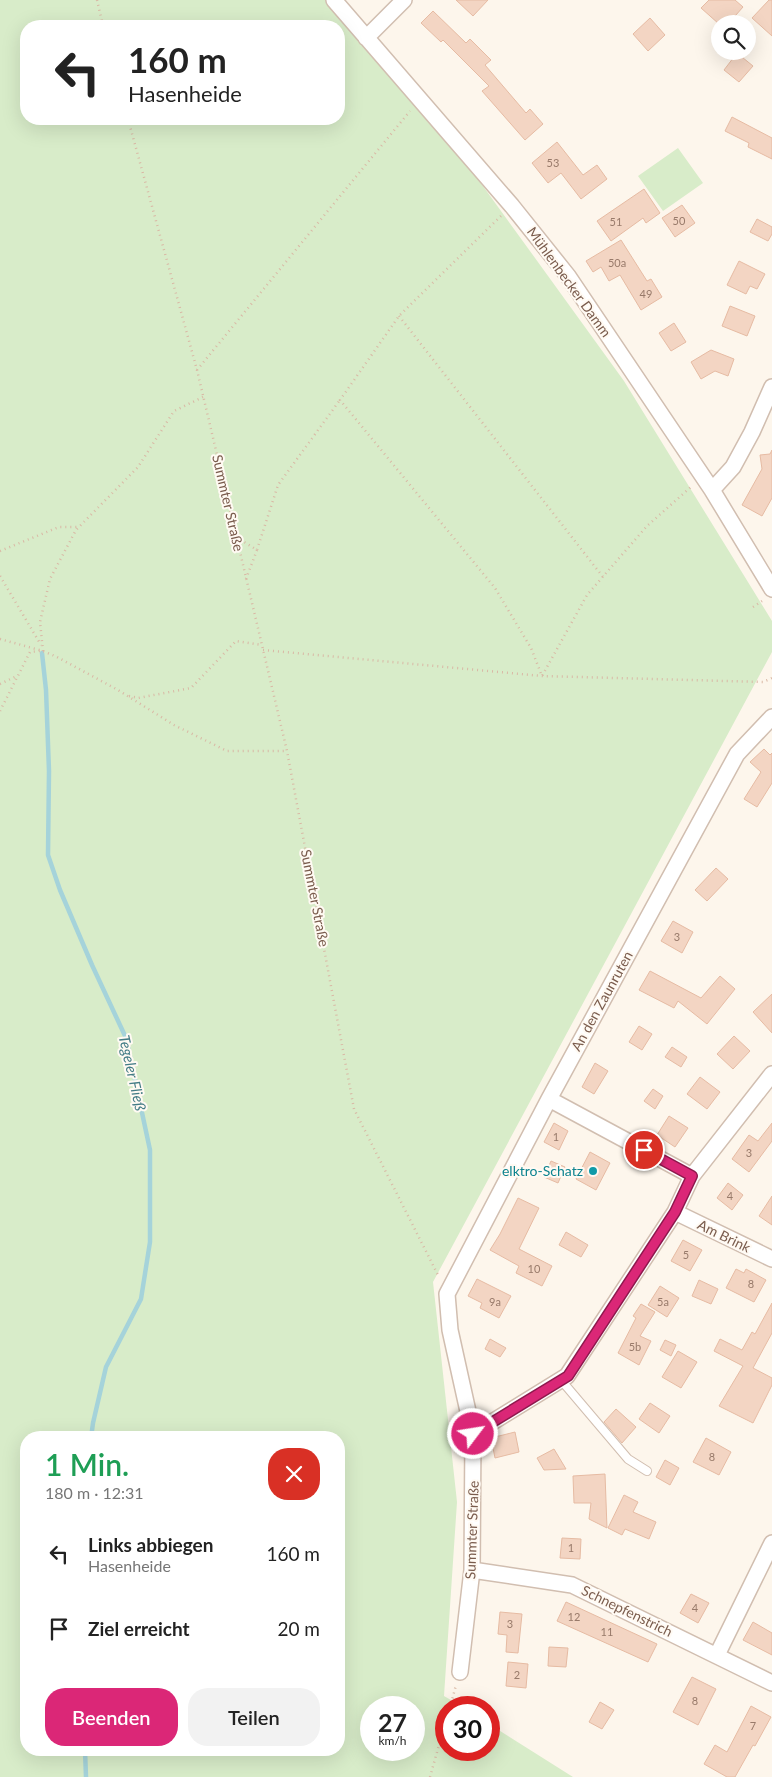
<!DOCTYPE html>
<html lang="de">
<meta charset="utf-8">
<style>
body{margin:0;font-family:Lato,sans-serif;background:#f2f2f2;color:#222;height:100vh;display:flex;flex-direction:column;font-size:19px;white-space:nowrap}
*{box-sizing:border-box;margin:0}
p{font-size:16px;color:#767676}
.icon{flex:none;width:28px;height:28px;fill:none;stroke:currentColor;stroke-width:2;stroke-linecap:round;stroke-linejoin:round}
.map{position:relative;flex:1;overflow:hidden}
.panel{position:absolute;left:20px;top:1431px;width:325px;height:325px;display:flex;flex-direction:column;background:#fff;border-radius:20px;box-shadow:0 5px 20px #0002}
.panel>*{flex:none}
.banner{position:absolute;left:20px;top:20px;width:325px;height:105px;border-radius:20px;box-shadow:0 5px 20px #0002;background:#fff;color:#222;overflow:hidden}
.tools{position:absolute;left:711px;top:15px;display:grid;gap:10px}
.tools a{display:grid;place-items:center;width:45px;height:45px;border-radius:50%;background:#fff;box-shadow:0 5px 20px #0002;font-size:25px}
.speed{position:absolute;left:360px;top:1696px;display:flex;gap:10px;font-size:25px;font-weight:700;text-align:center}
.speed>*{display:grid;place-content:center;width:65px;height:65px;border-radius:50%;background:#fff;box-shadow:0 5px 20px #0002;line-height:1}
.speed small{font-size:12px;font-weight:400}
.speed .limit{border:8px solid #d22;background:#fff;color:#111}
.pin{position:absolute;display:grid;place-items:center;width:42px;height:42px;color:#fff;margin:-21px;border:2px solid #fff;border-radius:50%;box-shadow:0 1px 5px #0007}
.me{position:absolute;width:55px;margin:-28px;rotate:59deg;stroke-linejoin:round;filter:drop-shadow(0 0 4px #0008)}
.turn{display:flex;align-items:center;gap:18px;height:105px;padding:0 25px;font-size:22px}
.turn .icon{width:65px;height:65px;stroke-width:2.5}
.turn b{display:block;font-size:35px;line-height:42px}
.round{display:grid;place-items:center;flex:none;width:52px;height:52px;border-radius:20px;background:#f2f2f2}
.summary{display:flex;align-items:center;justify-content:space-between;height:85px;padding:0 25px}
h1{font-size:30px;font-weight:600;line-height:38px;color:#1e9e55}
.primary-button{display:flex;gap:10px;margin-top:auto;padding:10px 25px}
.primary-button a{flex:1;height:58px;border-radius:20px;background:#db2777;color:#fff;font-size:20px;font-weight:600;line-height:58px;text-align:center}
.primary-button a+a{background:#f2f2f2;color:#222}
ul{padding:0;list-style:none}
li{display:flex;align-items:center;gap:15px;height:75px;padding:0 25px}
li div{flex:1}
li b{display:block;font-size:19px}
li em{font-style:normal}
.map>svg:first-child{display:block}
</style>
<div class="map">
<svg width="772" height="1777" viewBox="0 0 772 1777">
<rect width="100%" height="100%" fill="#fdf6ec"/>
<path fill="#d8ecc9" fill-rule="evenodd" d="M 0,0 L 330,0 L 420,99 L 624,381 L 772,621 L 772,652 L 433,1282 L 457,1502 L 444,1696 L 463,1707 L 446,1708 L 446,1750 L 489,1750 L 489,1724 L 573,1777 L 0,1777 ZM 26,26 L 339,26 L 339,119 L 26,119 ZM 26,1438 L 339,1438 L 339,1750 L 26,1750 ZM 371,1708 L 414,1708 L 414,1750 L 371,1750 Z
M 678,148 L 703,183 L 663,211 L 638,176 Z"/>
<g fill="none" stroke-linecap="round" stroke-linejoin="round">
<path stroke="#a5d3da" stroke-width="4.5" d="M 42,653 L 46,690 L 49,771 L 48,855 L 60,890 L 92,965 L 126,1038 L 150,1150 L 150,1242 L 141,1299 L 106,1367 L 93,1423 L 91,1438
M 85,1750 L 86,1777"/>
</g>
<path fill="#f3d5c3" stroke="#e6bba3" d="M 456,0 L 488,0 L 473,16 Z
M 709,0 L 735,0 L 743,7 L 728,24 L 719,24 L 701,8 Z
M 769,0 L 772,0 L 772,36 L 752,18 Z
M 433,11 L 466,43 L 470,39 L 491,60 L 485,65 L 526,113 L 530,109 L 543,124 L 525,140 L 482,91 L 489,86 L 443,40 L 441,42 L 421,23 Z
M 650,18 L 665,35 L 648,51 L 633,34 Z
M 737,53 L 753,66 L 739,82 L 724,70 Z
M 732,117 L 772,138 L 772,159 L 748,147 L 749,143 L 725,131 Z
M 557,142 L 583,175 L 597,165 L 607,179 L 581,199 L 561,173 L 548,183 L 532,163 Z
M 644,189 L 660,213 L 646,223 L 643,218 L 611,241 L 597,221 Z
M 682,205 L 695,223 L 675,237 L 662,218 Z
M 757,219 L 772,227 L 772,234 L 768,241 L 750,232 Z
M 621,240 L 647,281 L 651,279 L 662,297 L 641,310 L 620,275 L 609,281 L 601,267 L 593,272 L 586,261 Z
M 739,261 L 765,274 L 757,289 L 750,286 L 746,294 L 727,285 Z
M 730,306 L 755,316 L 747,336 L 722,326 Z
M 674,323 L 686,342 L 671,351 L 659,333 Z
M 711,350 L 734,359 L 728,376 L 715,371 L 701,379 L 691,362 Z
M 772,450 L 772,498 L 762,516 L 742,505 L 762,469 L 760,455 L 770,454 Z
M 764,749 L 770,755 L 772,753 L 772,783 L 757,807 L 744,799 L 761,772 L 750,762 Z
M 716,868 L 728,879 L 707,901 L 695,890 Z
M 673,921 L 693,932 L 682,953 L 661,941 Z
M 650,971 L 701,998 L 720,976 L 735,989 L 707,1024 L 678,1001 L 674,1008 L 639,990 Z
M 772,994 L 772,1033 L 753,1012 Z
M 639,1026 L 652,1034 L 642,1050 L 629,1042 Z
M 734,1036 L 750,1051 L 733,1069 L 717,1054 Z
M 672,1047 L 687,1057 L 681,1067 L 665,1057 Z
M 595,1063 L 608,1071 L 594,1094 L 582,1087 Z
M 700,1077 L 720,1092 L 707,1109 L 687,1094 Z
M 653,1089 L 663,1096 L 655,1109 L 644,1101 Z
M 669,1116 L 688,1128 L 675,1147 L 657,1135 Z
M 554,1123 L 568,1131 L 559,1150 L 544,1142 Z
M 772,1123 L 772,1141 L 749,1172 L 732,1159 L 749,1135 L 758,1141 Z
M 590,1152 L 610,1163 L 596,1190 L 576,1179 Z
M 551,1161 L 565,1167 L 558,1183 L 544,1177 Z
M 728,1183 L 743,1195 L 732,1210 L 717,1198 Z
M 772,1196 L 772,1225 L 759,1216 Z
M 518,1198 L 539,1208 L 519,1249 L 552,1266 L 542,1286 L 516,1273 L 519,1266 L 490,1250 L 500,1234 Z
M 566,1232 L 588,1245 L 581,1257 L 559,1245 Z
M 683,1240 L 702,1250 L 690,1271 L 671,1261 Z
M 736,1269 L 744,1273 L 746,1269 L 766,1280 L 754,1302 L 726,1288 Z
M 477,1279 L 511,1296 L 499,1318 L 480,1308 L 482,1303 L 468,1296 Z
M 699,1280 L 718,1289 L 711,1304 L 692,1296 Z
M 660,1286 L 679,1298 L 667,1317 L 648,1305 Z
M 772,1303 L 772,1333 L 753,1368 L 772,1378 L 772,1385 L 753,1423 L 719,1406 L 743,1366 L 714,1351 L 720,1339 L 742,1350 L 752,1332 L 755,1334 Z
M 641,1304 L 655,1312 L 640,1336 L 651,1341 L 639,1365 L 618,1353 L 636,1318 L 633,1316 Z
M 490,1339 L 506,1348 L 500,1357 L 485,1349 Z
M 665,1340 L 676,1345 L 671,1356 L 660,1350 Z
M 678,1351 L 697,1362 L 681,1388 L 662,1377 Z
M 650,1403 L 670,1416 L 659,1433 L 639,1419 Z
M 616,1409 L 636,1427 L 622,1443 L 604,1422 Z
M 515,1432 L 519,1452 L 495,1458 L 491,1438 Z
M 706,1438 L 731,1452 L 719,1475 L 693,1462 Z
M 554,1449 L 566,1469 L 544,1470 L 537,1458 Z
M 665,1460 L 679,1468 L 670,1485 L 656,1477 Z
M 605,1474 L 607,1528 L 589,1519 L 591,1503 L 574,1503 L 573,1476 Z
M 624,1495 L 638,1502 L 633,1512 L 656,1522 L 649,1539 L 625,1529 L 622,1535 L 608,1528 Z
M 562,1538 L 581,1539 L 580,1559 L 560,1558 Z
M 691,1594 L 709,1603 L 698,1623 L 680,1613 Z
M 566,1602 L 657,1644 L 648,1662 L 557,1621 Z
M 500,1612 L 522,1614 L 518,1653 L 506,1652 L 507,1635 L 498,1634 Z
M 753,1622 L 772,1633 L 772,1655 L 743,1640 Z
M 549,1647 L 568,1648 L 566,1667 L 548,1666 Z
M 508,1662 L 528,1664 L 526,1688 L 506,1686 Z
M 692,1677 L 716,1689 L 698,1725 L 673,1712 Z
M 600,1702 L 614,1710 L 602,1729 L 589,1722 Z
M 751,1706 L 771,1717 L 755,1746 L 753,1745 L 735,1777 L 727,1777 L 704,1764 L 715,1745 L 727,1752 Z"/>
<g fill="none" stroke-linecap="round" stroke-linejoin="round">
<g stroke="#d1beb0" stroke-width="10">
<path id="service" d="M 561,1380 L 628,1459 L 647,1471"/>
</g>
<g stroke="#d1beb0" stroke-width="18">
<path id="minor" d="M 334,0 L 512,206 L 568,276 L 712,490 L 772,589
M 366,38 L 404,0
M 712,490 L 733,467 L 752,432 L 772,387
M 549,1099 L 692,1176
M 675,1212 L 772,1259
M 473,1434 L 567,1376 L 675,1212 L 692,1176 L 772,1074
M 472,1570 L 572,1585 L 772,1683
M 717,1655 L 772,1543
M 460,1672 L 472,1570 L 473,1434 L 450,1330 L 447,1294 L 549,1099 L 737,754 L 772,717"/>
</g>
<path stroke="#d9b8a5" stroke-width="2.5" stroke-dasharray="1 4" stroke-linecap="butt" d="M 97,0 L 103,26
M 128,119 L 197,370 L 287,751 L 354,1109 L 439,1277
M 501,216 L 399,316 L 340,400 L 495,588 L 531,648 L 542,676 L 587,595 L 647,526 L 692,486
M 399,316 L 603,577
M 197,370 L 410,111
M 236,537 L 257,550 L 278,485 L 340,400
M 0,551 L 59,527 L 79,527
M 0,576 L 41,645
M 246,579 L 257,550
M 753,607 L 762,601
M 0,639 L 43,651 L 57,657 L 118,690 L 174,725 L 227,751 L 287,751
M 263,650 L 542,676 L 763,682 L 772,678
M 43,651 L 40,622 L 50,579 L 76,530 L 138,467 L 174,411 L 203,397
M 0,684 L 17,676
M 129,696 L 138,698 L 191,688 L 236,641 L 262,645
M 0,711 L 30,652 L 40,651
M 450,1708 L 456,1685
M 430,1777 L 446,1720"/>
<use href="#service" stroke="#fff" stroke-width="8"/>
<use href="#minor" stroke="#fff" stroke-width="15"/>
</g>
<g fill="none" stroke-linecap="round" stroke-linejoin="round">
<g stroke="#8e194d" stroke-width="12">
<path id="route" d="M 473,1434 L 568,1376 L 675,1212 L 692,1176 L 644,1150"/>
</g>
<use href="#route" stroke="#db2777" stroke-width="9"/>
</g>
<circle fill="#0f9aa8" stroke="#fffaf3" stroke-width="2" cx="593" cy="1171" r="5"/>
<g text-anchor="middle" stroke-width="4" stroke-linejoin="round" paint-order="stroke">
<g font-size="11" fill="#987a6a">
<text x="553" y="167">53</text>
<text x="679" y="225">50</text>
<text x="616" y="226">51</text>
<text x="617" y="267">50a</text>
<text x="646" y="298">49</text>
<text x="677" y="941">3</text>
<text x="556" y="1141">1</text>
<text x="749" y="1157">3</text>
<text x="730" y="1200">4</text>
<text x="686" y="1259">5</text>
<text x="534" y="1273">10</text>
<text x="751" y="1288">8</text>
<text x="495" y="1306">9a</text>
<text x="663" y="1306">5a</text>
<text x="635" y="1351">5b</text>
<text x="712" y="1461">8</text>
<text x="571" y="1552">1</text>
<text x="695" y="1612">4</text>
<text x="574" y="1621">12</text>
<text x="510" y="1628">3</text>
<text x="607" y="1636">11</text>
<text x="517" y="1679">2</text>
<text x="695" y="1705">8</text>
<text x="753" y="1730">7</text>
</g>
<g font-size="14" fill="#7a5c4d" stroke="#fffaf3">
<text transform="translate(569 282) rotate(54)" y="5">Mühlenbecker Damm</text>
<text transform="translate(228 503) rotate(77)" y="5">Summter Straße</text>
<text transform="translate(315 898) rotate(79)" y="5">Summter Straße</text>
<text transform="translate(602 1001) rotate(-61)" y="5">An den Zaunruten</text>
<text transform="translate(724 1236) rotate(26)" y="5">Am Brink</text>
<text transform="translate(472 1530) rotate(-88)" y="5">Summter Straße</text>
<text transform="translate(627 1611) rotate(26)" y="5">Schnepfenstrich</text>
</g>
<g font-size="14" fill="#0d838f" stroke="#fffaf3" text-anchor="end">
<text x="583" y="1176">elktro-Schatz</text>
</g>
<g font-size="15" font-style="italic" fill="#437c86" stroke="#fffaf3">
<text transform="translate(132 1073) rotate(77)" y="5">Tegeler Fließ</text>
</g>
</g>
</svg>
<div class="tools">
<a><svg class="icon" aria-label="search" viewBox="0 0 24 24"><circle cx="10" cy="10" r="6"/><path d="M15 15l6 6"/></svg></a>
</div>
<div class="speed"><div>27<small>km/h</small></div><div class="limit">30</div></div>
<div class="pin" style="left:644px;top:1150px;background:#d93025"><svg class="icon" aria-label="arrive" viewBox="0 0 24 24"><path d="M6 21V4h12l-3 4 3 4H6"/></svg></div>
<svg class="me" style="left:473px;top:1434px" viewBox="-20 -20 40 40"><circle r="17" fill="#db2777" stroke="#fff" stroke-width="3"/><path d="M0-11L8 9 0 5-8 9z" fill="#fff"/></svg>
<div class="banner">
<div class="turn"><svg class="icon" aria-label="left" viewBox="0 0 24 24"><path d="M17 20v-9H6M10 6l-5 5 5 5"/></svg><div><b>160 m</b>Hasenheide</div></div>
</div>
<section class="panel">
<div class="summary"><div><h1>1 Min.</h1><p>180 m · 12:31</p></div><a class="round" style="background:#d93025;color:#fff"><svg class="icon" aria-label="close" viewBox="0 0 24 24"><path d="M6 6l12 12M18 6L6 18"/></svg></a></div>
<ul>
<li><svg class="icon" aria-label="left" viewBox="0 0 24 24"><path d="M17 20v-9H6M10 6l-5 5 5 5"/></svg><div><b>Links abbiegen</b><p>Hasenheide</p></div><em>160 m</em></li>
<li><svg class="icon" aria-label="arrive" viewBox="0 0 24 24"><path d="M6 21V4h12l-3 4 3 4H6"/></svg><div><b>Ziel erreicht</b></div><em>20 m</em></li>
</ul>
<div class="primary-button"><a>Beenden</a><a>Teilen</a></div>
</section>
</div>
